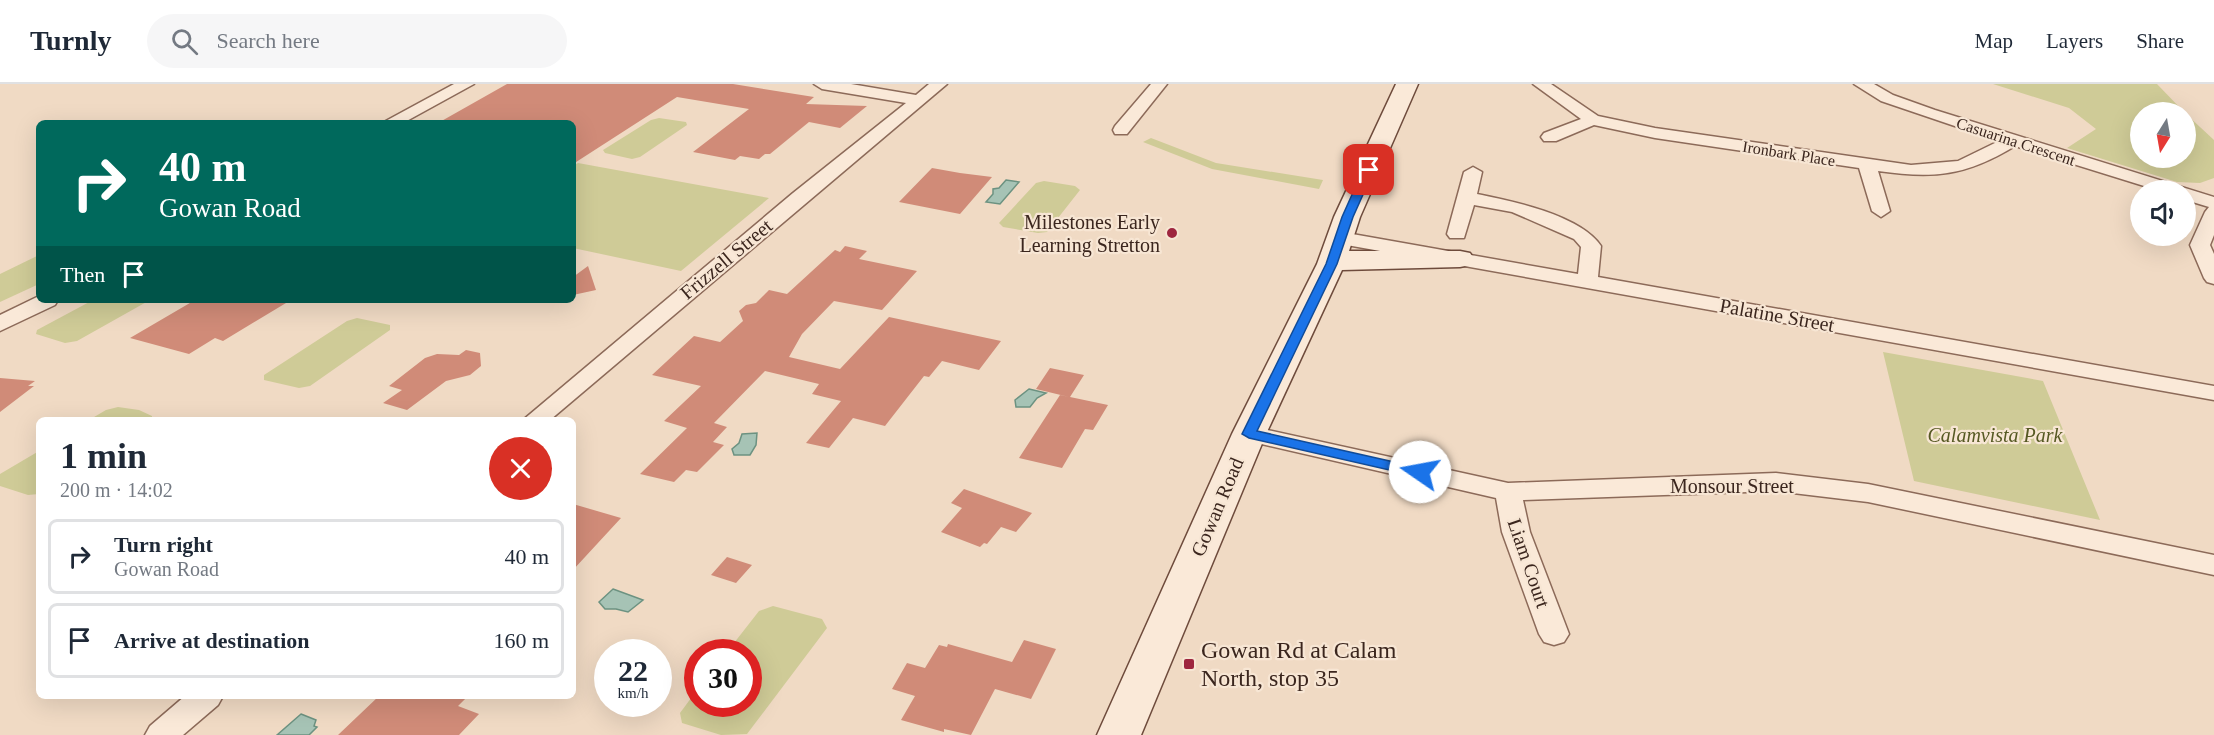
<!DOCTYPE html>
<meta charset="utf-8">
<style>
body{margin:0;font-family:Georgia,serif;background:#f6f6f7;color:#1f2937;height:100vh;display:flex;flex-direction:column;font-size:22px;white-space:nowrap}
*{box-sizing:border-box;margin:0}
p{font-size:20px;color:#747a83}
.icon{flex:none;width:33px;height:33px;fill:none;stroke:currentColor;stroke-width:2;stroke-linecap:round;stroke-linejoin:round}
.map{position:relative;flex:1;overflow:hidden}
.drawer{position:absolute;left:36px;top:333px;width:540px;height:282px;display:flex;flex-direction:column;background:#fff;border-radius:9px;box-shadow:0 6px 24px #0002}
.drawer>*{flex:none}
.hud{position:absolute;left:36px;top:36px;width:540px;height:183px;border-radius:9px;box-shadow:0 6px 24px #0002;background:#00695c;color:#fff;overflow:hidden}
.needle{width:39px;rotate:191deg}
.fabs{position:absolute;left:2130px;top:18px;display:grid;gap:12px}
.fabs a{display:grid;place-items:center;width:66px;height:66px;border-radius:50%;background:#fff;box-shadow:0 6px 24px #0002;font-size:30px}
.speed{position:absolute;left:594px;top:555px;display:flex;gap:12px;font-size:30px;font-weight:700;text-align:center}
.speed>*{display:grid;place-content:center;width:78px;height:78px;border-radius:50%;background:#fff;box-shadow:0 6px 24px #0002;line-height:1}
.speed small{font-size:15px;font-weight:400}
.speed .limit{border:9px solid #d22;background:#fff;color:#111}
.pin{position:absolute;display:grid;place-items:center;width:51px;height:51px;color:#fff;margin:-26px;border-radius:12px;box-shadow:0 3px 9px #0006}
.me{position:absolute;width:66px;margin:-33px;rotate:282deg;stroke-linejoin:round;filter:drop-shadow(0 0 4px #0008)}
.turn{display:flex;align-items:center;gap:21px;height:126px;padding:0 24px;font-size:27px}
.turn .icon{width:78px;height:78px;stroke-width:2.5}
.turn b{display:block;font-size:42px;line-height:51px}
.then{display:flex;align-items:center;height:57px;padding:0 24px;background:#0003;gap:12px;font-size:22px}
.round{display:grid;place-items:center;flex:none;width:63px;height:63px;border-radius:32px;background:#f6f6f7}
.headline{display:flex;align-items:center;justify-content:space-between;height:102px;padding:0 24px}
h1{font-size:36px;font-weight:800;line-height:45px}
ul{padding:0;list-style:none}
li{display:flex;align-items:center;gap:18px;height:75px;margin:0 12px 9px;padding:0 12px;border:3px solid #e0e1e3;border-radius:9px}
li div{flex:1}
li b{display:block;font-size:22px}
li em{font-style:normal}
header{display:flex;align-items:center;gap:36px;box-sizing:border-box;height:84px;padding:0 30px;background:#fff;border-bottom:2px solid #e0e1e3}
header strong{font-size:28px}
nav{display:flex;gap:33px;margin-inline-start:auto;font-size:21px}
.search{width:420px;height:54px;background:#f6f6f7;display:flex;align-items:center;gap:15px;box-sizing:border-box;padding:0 21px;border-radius:33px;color:#747a83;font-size:22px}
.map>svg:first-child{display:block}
</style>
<header>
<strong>Turnly</strong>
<div class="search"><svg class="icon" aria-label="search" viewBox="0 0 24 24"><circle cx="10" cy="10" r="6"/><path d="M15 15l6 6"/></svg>Search here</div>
<nav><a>Map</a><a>Layers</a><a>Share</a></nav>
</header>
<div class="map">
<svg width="2214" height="651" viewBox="0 0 2214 651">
<rect width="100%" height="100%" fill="#f0dac4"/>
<path fill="#cfcb97" d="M 1993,0 L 2157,0 L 2184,28 L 2140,28 L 2140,74 L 2186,74 L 2186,30 L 2214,56 L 2214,94 L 2200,99 L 2177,98 L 2067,64 L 2096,45 L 2069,24 Z
M 659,34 L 686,38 L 687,41 L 640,73 L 632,75 L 605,69 L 603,66 L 651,36 Z
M 1151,54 L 1216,79 L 1323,96 L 1319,105 L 1212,85 L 1143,58 Z
M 578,79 L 769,114 L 681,187 L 573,164 L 573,82 Z
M 1044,97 L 1075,102 L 1080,106 L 1047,148 L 1038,149 L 1003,143 L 999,139 L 1036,99 Z
M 39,171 L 39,200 L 0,218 L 0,190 Z
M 93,216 L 150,216 L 77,257 L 65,259 L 36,250 L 37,246 Z
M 357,234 L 390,241 L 390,246 L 310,302 L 299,304 L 264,296 L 264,291 L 347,237 Z
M 1883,268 L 2043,297 L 2100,436 L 1914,397 Z
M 118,323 L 139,326 L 152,332 L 152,336 L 89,336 L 106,326 Z
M 39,367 L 39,410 L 28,411 L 0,402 L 0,390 Z
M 773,522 L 822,535 L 827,544 L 747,650 L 721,651 L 682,639 L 680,629 L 697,606 L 698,620 L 748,620 L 748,568 L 727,568 L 759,527 Z"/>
<path fill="#a6c3b5" stroke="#6c9281" stroke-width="1.5" d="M 1006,96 L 1019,98 L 1000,120 L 986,118 L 993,110 L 993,105 L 999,104 Z
M 1029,305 L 1046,309 L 1037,314 L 1030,323 L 1016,323 L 1015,316 Z
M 757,349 L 756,361 L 750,371 L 734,371 L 732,365 L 739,359 L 742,350 Z
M 613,505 L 643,516 L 628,528 L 616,525 L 605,525 L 599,518 Z
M 301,630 L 316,636 L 314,642 L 317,643 L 309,651 L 277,651 Z"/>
<path fill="#d08b78" d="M 507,0 L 733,0 L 814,13 L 806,20 L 867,22 L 840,44 L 809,38 L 770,70 L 765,70 L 759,75 L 740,72 L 735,76 L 693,68 L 749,25 L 677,13 L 573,80 L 573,39 L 438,39 Z
M 932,84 L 960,89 L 992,93 L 960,130 L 899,118 Z
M 845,162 L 867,167 L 859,175 L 917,187 L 882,226 L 834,217 L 802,250 L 789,273 L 840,285 L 889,233 L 1001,257 L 979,286 L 942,277 L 929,293 L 924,292 L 885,342 L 853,334 L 829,364 L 806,359 L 841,317 L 812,310 L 819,300 L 765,287 L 714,339 L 727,343 L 713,358 L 724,361 L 697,388 L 686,386 L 674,398 L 640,390 L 687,344 L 664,337 L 701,302 L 652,291 L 694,252 L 720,258 L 743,237 L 739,227 L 746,221 L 756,219 L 769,206 L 787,210 L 835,166 L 840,168 Z
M 588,182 L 596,206 L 573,211 L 573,193 Z
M 195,216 L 291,216 L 223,257 L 215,254 L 189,270 L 130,254 Z
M 466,266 L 480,269 L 481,282 L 470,291 L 446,297 L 407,326 L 383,319 L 402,306 L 389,302 L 425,274 L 437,270 L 459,271 Z
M 1050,284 L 1084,291 L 1070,313 L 1108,321 L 1093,346 L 1085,345 L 1062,384 L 1019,374 L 1060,311 L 1069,313 L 1036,305 Z
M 0,294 L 35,297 L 28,302 L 34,302 L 0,328 Z
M 964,405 L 1032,429 L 1016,448 L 1001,443 L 987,460 L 984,459 L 980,463 L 941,448 L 962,424 L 951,419 Z
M 573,420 L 621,434 L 573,486 Z
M 727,473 L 752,481 L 736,499 L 711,491 Z
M 1024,556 L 1056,565 L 1031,615 L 995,605 L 971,651 L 944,645 L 944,648 L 901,636 L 915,612 L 892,605 L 907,579 L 925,584 L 939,561 L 947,563 L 948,560 L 1012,578 Z
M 379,612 L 468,612 L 458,622 L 479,630 L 459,651 L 338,651 Z"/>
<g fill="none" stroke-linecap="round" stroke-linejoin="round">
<g stroke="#8c6a59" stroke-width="3">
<path id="street" d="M 454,0 L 474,0 L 403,39 L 382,39 Z
M 814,0 L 851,0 L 916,11 L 929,0 L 947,0 L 550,336 L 523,336 L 793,109 L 906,19 L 822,5 Z
M 1151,0 L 1167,0 L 1127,50 L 1115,50 L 1113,46 L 1115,42 Z
M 1533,0 L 1551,0 L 1598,32 L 1655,44 L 1911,81 L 1958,77 L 1999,57 L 1881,17 L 1854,0 L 1874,0 L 1893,11 L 1935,26 L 2214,113 L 2214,151 L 2210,161 L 2214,170 L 2214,200 L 2207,198 L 2204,194 L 2190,161 L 2205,128 L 2209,123 L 2186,116 L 2186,106 L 2157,106 L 2015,62 C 1966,92 1934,95 1878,87 L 1890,127 L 1881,133 L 1872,127 L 1859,84 L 1655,54 L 1594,41 L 1556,57 L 1544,57 L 1541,53 L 1544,49 L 1581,35 Z
M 1473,83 L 1482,88 L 1477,110 C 1512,117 1580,131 1601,162 L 1598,193 L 2214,302 L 2214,316 L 1341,160 L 1331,154 L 1341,148 L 1578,190 L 1581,163 L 1574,155 L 1512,128 L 1474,121 L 1464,154 L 1450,154 L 1447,150 L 1464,88 Z
M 39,212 L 39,216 L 58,216 L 55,221 L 0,247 L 0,231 Z
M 1249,342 L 1508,399 L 1776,389 L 1868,400 L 2214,471 L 2214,491 L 1868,418 L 1776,407 L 1523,416 L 1530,448 L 1569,550 L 1564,558 L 1554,561 L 1544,558 L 1539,550 L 1502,448 L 1496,414 L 1240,355 L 1237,350 L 1240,345 Z
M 185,612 L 223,612 L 218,621 L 183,651 L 145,651 L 150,642 Z"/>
</g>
<g stroke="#6e4b3c" stroke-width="3">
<path id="secondary" d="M 1396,0 L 1418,0 L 1360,133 L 1349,167 L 1460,167 L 1470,169 L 1474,175 L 1470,181 L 1460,183 L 1342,186 L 1266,350 L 1141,651 L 1097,651 L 1232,350 L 1317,180 L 1334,133 Z"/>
</g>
<use href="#street" fill="#fae9d8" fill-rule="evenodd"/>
<use href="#secondary" fill="#fae9d8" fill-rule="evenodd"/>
</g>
<path fill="#1a73e8" stroke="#114b97" stroke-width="1.5" d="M 1369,83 L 1374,86 L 1353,133 L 1337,180 L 1257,347 L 1425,385 L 1427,388 L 1420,393 L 1249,354 L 1242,350 L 1326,180 L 1342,133 L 1363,86 Z"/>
<g fill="#9e263f" stroke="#f7e6d4" stroke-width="2">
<circle cx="1172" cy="149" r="6"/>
<rect x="1183" y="574" width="12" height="12" rx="3"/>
</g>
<g text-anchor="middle" stroke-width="4.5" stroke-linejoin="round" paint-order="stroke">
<g font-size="16" fill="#3b261e" stroke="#f7e6d4">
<text transform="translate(2016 57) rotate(18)" y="6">Casuarina Crescent</text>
<text transform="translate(1789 69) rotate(9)" y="6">Ironbark Place</text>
</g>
<g font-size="20" fill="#3b261e" stroke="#f7e6d4" text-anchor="end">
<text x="1160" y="145">Milestones Early<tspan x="1160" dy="23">Learning Stretton</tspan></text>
</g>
<g font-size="20" fill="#3b261e" stroke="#f7e6d4">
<text transform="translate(726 175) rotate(-40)" y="7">Frizzell Street</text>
<text transform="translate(1777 231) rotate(10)" y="7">Palatine Street</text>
<text x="1732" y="409">Monsour Street</text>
<text transform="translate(1217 423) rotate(-67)" y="7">Gowan Road</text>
<text transform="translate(1529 479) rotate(71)" y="7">Liam Court</text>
</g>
<g font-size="20" font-style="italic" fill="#565923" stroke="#f7e6d4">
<text x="1995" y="358">Calamvista Park</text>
</g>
<g font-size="24" fill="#3b261e" stroke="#f7e6d4" text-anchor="start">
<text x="1201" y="574">Gowan Rd at Calam<tspan x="1201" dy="28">North, stop 35</tspan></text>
</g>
</g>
</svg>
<div class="fabs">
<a><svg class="needle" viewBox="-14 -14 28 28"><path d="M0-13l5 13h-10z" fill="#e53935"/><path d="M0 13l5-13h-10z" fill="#747a83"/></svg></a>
<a><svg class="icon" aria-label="sound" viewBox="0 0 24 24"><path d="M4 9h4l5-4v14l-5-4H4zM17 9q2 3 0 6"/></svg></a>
</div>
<div class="speed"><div>22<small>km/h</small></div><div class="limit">30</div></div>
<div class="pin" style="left:1369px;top:86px;background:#d93025"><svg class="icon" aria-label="arrive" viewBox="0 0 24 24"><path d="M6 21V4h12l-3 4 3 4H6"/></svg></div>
<svg class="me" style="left:1420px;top:388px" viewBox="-20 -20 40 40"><circle r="19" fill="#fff"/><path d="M0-13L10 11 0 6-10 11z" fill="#1a73e8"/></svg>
<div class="hud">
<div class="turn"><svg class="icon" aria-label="right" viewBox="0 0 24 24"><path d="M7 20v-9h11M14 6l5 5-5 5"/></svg><div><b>40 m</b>Gowan Road</div></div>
<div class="then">Then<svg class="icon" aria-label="arrive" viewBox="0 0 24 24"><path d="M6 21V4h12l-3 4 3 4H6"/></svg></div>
</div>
<section class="drawer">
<div class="headline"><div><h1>1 min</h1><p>200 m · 14:02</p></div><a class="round" style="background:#d93025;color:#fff"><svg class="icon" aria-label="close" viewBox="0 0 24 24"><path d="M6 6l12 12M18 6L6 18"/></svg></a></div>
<ul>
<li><svg class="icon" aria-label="right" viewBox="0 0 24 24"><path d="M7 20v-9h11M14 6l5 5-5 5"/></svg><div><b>Turn right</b><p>Gowan Road</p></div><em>40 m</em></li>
<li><svg class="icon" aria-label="arrive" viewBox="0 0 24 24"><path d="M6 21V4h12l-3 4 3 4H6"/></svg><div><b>Arrive at destination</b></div><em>160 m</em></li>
</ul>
</section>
</div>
